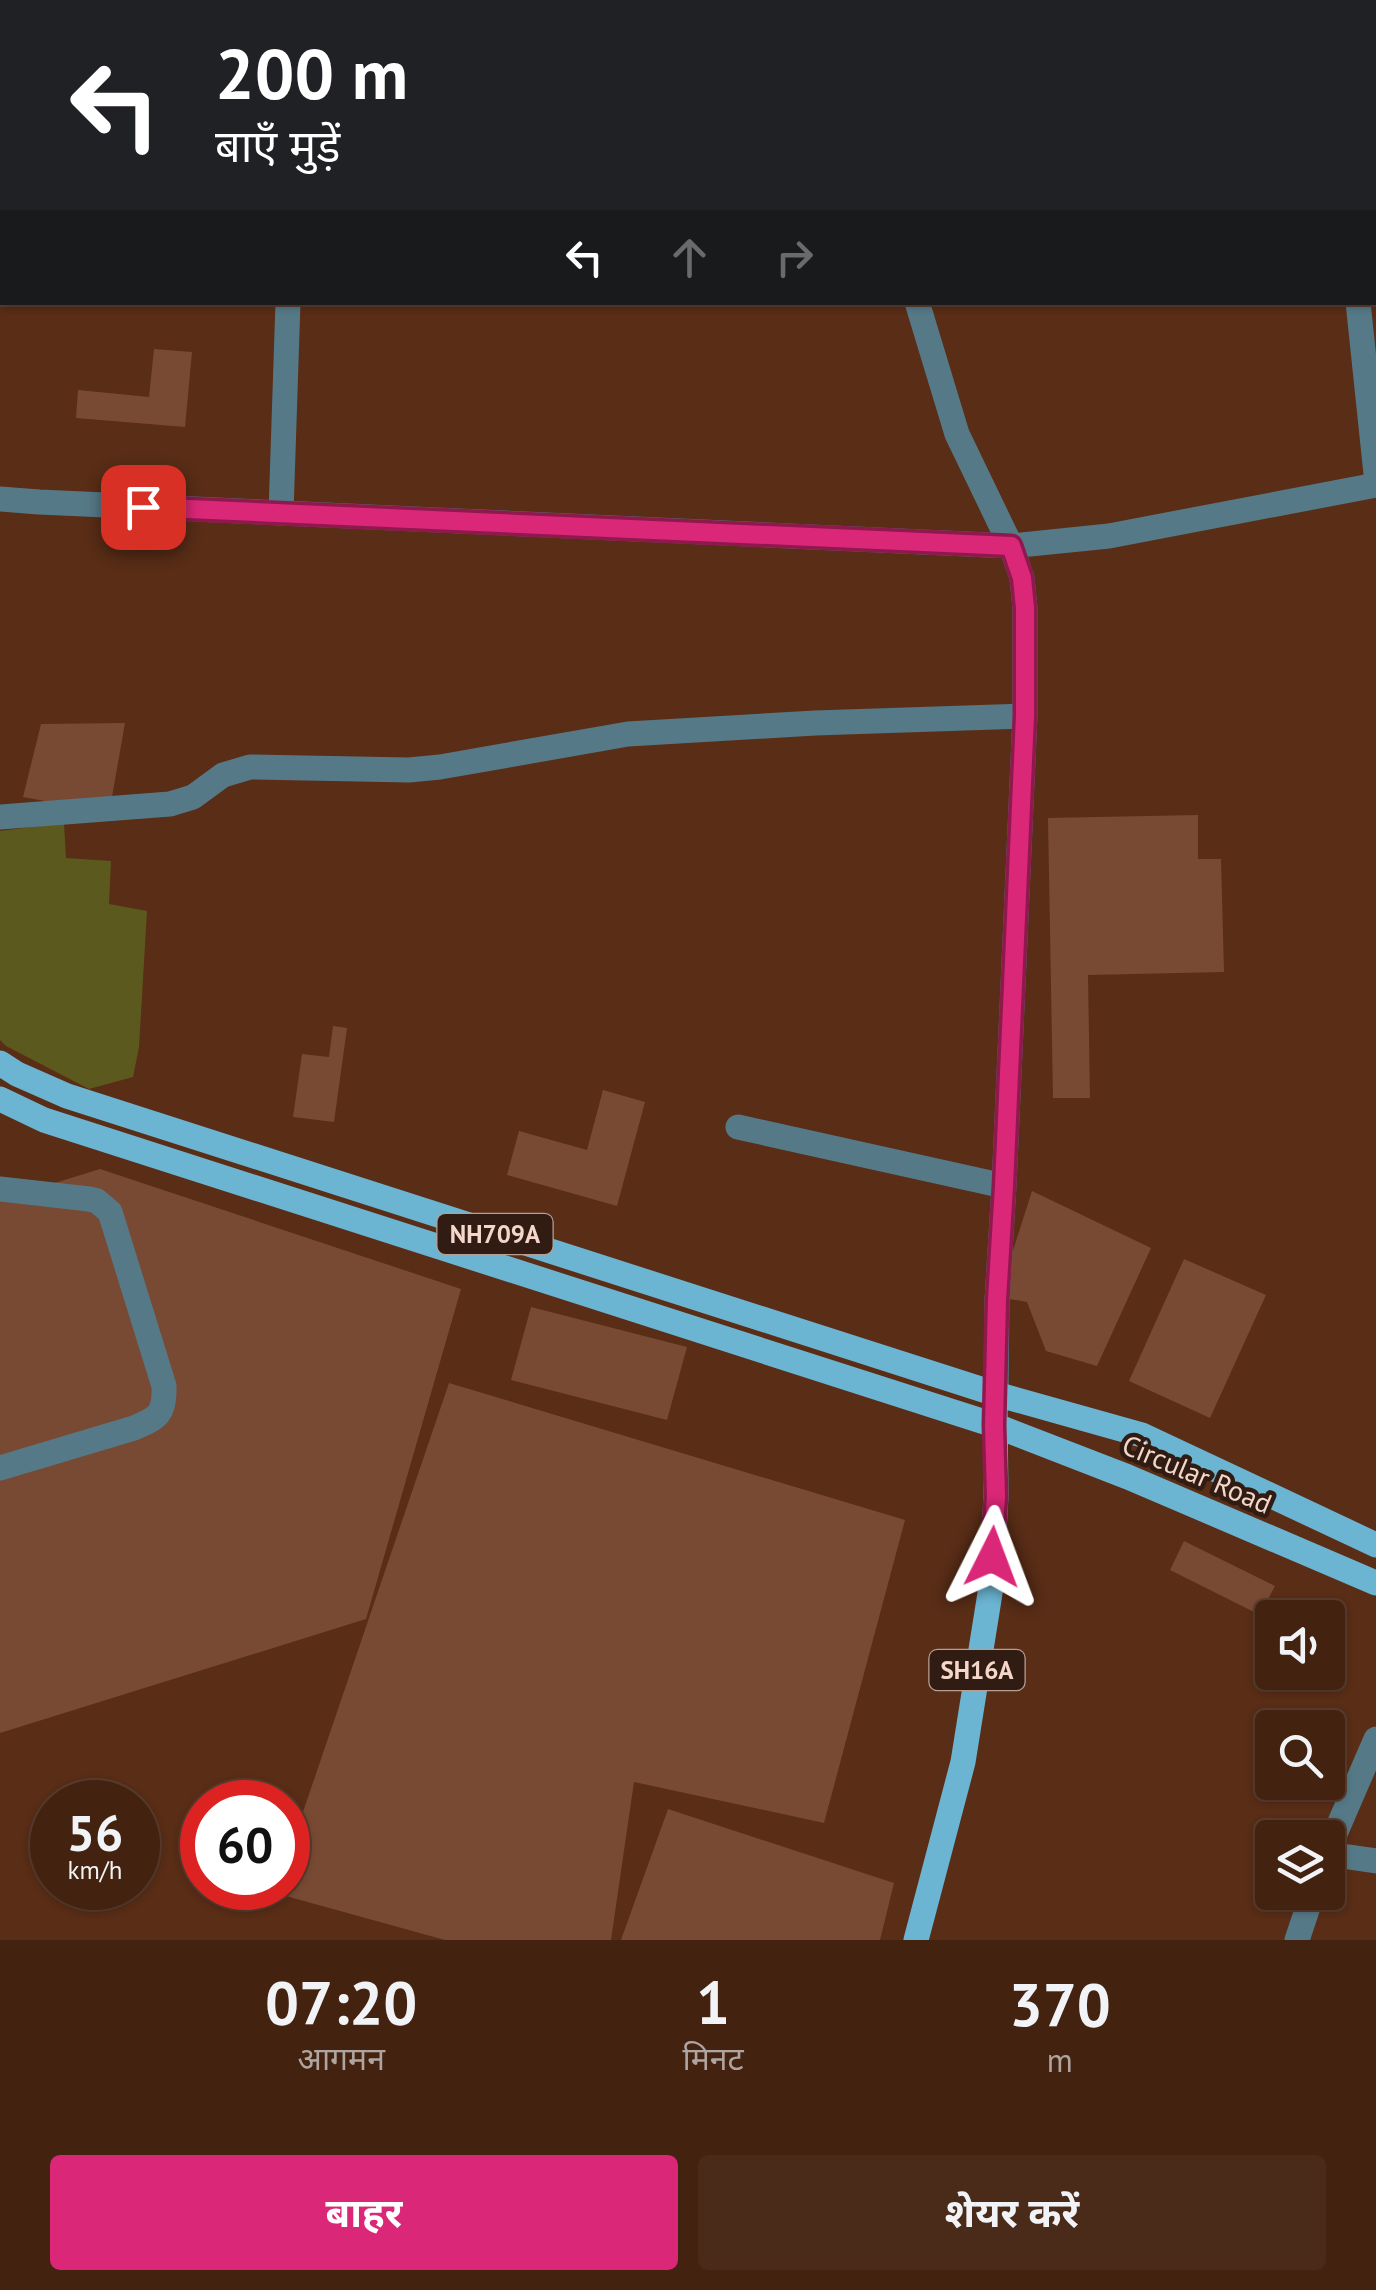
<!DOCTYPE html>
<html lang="hi">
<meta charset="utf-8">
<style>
body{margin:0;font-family:"PT Sans","Noto Sans Devanagari",sans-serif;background:#4a2a19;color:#f1f3f6;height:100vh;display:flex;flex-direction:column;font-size:38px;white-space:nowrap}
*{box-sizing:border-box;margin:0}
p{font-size:32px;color:#afa49f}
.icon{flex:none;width:55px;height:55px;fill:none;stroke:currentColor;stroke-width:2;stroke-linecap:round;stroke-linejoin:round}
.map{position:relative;height:1940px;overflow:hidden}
.drawer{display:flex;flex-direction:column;background:#432210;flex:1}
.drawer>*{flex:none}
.hud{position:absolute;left:0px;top:0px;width:1378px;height:305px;box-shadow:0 2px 8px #0004,0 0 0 2px #5b3f30;background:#202124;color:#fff;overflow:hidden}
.fabs{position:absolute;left:1255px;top:1600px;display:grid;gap:20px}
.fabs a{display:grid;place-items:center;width:90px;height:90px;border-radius:10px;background:#432210;box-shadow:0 2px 8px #0004,0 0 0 2px #5b3f30;font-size:50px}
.speed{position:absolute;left:30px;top:1780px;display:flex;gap:20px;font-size:50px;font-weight:700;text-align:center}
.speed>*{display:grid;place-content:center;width:130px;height:130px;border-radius:50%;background:#432210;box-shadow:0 2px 8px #0004,0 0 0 2px #5b3f30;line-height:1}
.speed small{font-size:25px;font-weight:400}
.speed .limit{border:15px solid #d22;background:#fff;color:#111}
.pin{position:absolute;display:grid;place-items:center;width:85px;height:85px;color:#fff;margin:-42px;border-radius:20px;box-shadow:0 5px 15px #0006}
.me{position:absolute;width:110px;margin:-55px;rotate:3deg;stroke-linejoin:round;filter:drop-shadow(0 0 8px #0008)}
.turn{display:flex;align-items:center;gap:35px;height:210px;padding:0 50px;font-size:45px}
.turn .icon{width:130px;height:130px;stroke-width:2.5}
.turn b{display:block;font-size:70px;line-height:85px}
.lanes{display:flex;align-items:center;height:95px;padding:0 50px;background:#0003;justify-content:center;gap:50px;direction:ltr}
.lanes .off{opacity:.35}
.eta{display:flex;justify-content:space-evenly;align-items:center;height:170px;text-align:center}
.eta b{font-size:60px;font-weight:700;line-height:70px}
.action{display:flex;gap:20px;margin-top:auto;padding:20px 50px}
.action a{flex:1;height:115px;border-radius:10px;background:#db2777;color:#fff;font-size:40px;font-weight:700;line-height:115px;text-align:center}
.action a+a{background:#4a2a19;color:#f1f3f6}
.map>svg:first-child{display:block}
</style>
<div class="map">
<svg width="1376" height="1940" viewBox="0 0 1376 1940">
<rect width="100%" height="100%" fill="#592d16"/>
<path fill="#5c591e" d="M 64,823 L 66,858 L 111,861 L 109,904 L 147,911 L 139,1047 L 133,1077 L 89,1089 L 6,1046 L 0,1040 L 0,831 Z"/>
<path fill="#794a33" d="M 154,349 L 192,352 L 185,427 L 76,418 L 78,390 L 149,397 Z
M 125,723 L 112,797 L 56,803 L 23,797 L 41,724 Z
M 1198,815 L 1198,859 L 1221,859 L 1224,972 L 1088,975 L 1090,1098 L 1053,1098 L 1048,818 Z
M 333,1026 L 347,1028 L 334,1122 L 293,1117 L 302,1054 L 329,1057 Z
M 603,1090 L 645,1102 L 617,1206 L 507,1175 L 519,1131 L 587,1150 Z
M 100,1169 L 461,1289 L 366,1619 L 0,1733 L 0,1200 Z
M 1032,1191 L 1151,1248 L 1097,1366 L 1046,1351 L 1027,1302 L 998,1297 Z
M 1184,1259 L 1266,1295 L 1210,1418 L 1129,1381 Z
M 531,1307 L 687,1347 L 667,1420 L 511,1380 Z
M 449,1383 L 905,1520 L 824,1823 L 634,1782 L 611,1940 L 445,1940 L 275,1893 L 277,1888 L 288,1888 L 288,1856 Z
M 1184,1541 L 1275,1586 L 1260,1615 L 1170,1570 Z
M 668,1809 L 894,1883 L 880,1940 L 621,1940 Z"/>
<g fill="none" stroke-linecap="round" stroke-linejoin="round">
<path stroke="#567987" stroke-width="25" d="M 297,2 L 297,0
M 879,2 L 879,0
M 1349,2 L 1349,0
M 917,302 L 957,434 L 1011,546 L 1022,578 L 1025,608 L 1025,716 L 1004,1186 L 997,1300 L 996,1394
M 1358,302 L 1376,474
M 0,499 L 39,502 L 1011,546 L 1109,536 L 1376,485
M 281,513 L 288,302
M 0,817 L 170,804 L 193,797 L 223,775 L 250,767 L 409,770 L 440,767 L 628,734 L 815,723 L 1025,716
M 738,1127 L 1004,1186
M 0,1189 L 89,1199 L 97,1201 L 110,1212 L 164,1386 C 165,1414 158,1418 134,1428 L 0,1468
M 1328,1850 L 1376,1739
M 1328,1854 L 1376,1861
M 1297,1940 L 1313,1892"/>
<path stroke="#6bb5d3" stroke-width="25" d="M 0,1063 L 17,1074 L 67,1096 L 996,1394 L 1142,1435 L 1376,1545
M 0,1099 L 44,1120 L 994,1425 L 1128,1477 L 1376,1583
M 916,1940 L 963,1762 L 991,1587 L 996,1496 L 995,1409"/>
</g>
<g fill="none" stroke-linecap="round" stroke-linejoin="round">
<g stroke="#8e194d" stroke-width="25">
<path id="route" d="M 143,507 L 1011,546 L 1022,578 L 1025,608 L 1025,716 L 1004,1186 L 997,1300 L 994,1425 L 996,1496 L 992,1557"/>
</g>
<use href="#route" stroke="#db2777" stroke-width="18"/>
</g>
<g text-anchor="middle" stroke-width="9" stroke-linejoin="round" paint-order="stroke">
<g fill="#301c12" stroke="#b99f93" stroke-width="2.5">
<rect x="437.5" y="1214" width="115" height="40" rx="8"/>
<rect x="929.5" y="1650" width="95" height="40" rx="8"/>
</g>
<g font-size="25" font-weight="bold" fill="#f4d7ca">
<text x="495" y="1243">NH709A</text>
<text x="977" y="1679">SH16A</text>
</g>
<g font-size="28" fill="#f4d7ca" stroke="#301c12">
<text transform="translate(1197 1474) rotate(23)" y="10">Circular Road</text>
</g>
</g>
</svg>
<div class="fabs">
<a><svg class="icon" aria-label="sound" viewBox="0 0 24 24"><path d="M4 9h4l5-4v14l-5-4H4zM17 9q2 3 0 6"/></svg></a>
<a><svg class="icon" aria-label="search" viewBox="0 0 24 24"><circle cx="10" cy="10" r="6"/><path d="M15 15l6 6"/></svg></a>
<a><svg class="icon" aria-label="layers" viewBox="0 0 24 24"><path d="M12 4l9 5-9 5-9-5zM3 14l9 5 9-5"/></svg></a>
</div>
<div class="speed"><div>56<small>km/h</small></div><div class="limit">60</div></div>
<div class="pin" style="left:143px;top:507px;background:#d93025"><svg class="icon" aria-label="arrive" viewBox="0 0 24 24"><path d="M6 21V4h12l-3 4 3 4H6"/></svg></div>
<svg class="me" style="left:992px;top:1557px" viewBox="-20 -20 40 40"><path d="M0-17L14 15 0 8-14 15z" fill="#db2777" stroke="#fff" stroke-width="4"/></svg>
<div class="hud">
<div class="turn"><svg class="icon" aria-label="left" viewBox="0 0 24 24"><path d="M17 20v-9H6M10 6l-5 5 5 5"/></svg><div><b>200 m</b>बाएँ मुड़ें</div></div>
<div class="lanes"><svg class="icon" aria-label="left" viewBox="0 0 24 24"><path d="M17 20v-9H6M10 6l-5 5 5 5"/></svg><svg class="icon off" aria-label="ahead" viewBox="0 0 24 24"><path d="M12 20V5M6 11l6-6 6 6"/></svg><svg class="icon off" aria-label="right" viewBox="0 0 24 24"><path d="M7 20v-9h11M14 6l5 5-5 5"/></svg></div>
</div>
</div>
<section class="drawer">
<div class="eta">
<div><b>07:20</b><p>आगमन</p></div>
<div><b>1</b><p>मिनट</p></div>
<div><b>370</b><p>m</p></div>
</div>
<div class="action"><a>बाहर</a><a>शेयर करें</a></div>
</section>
